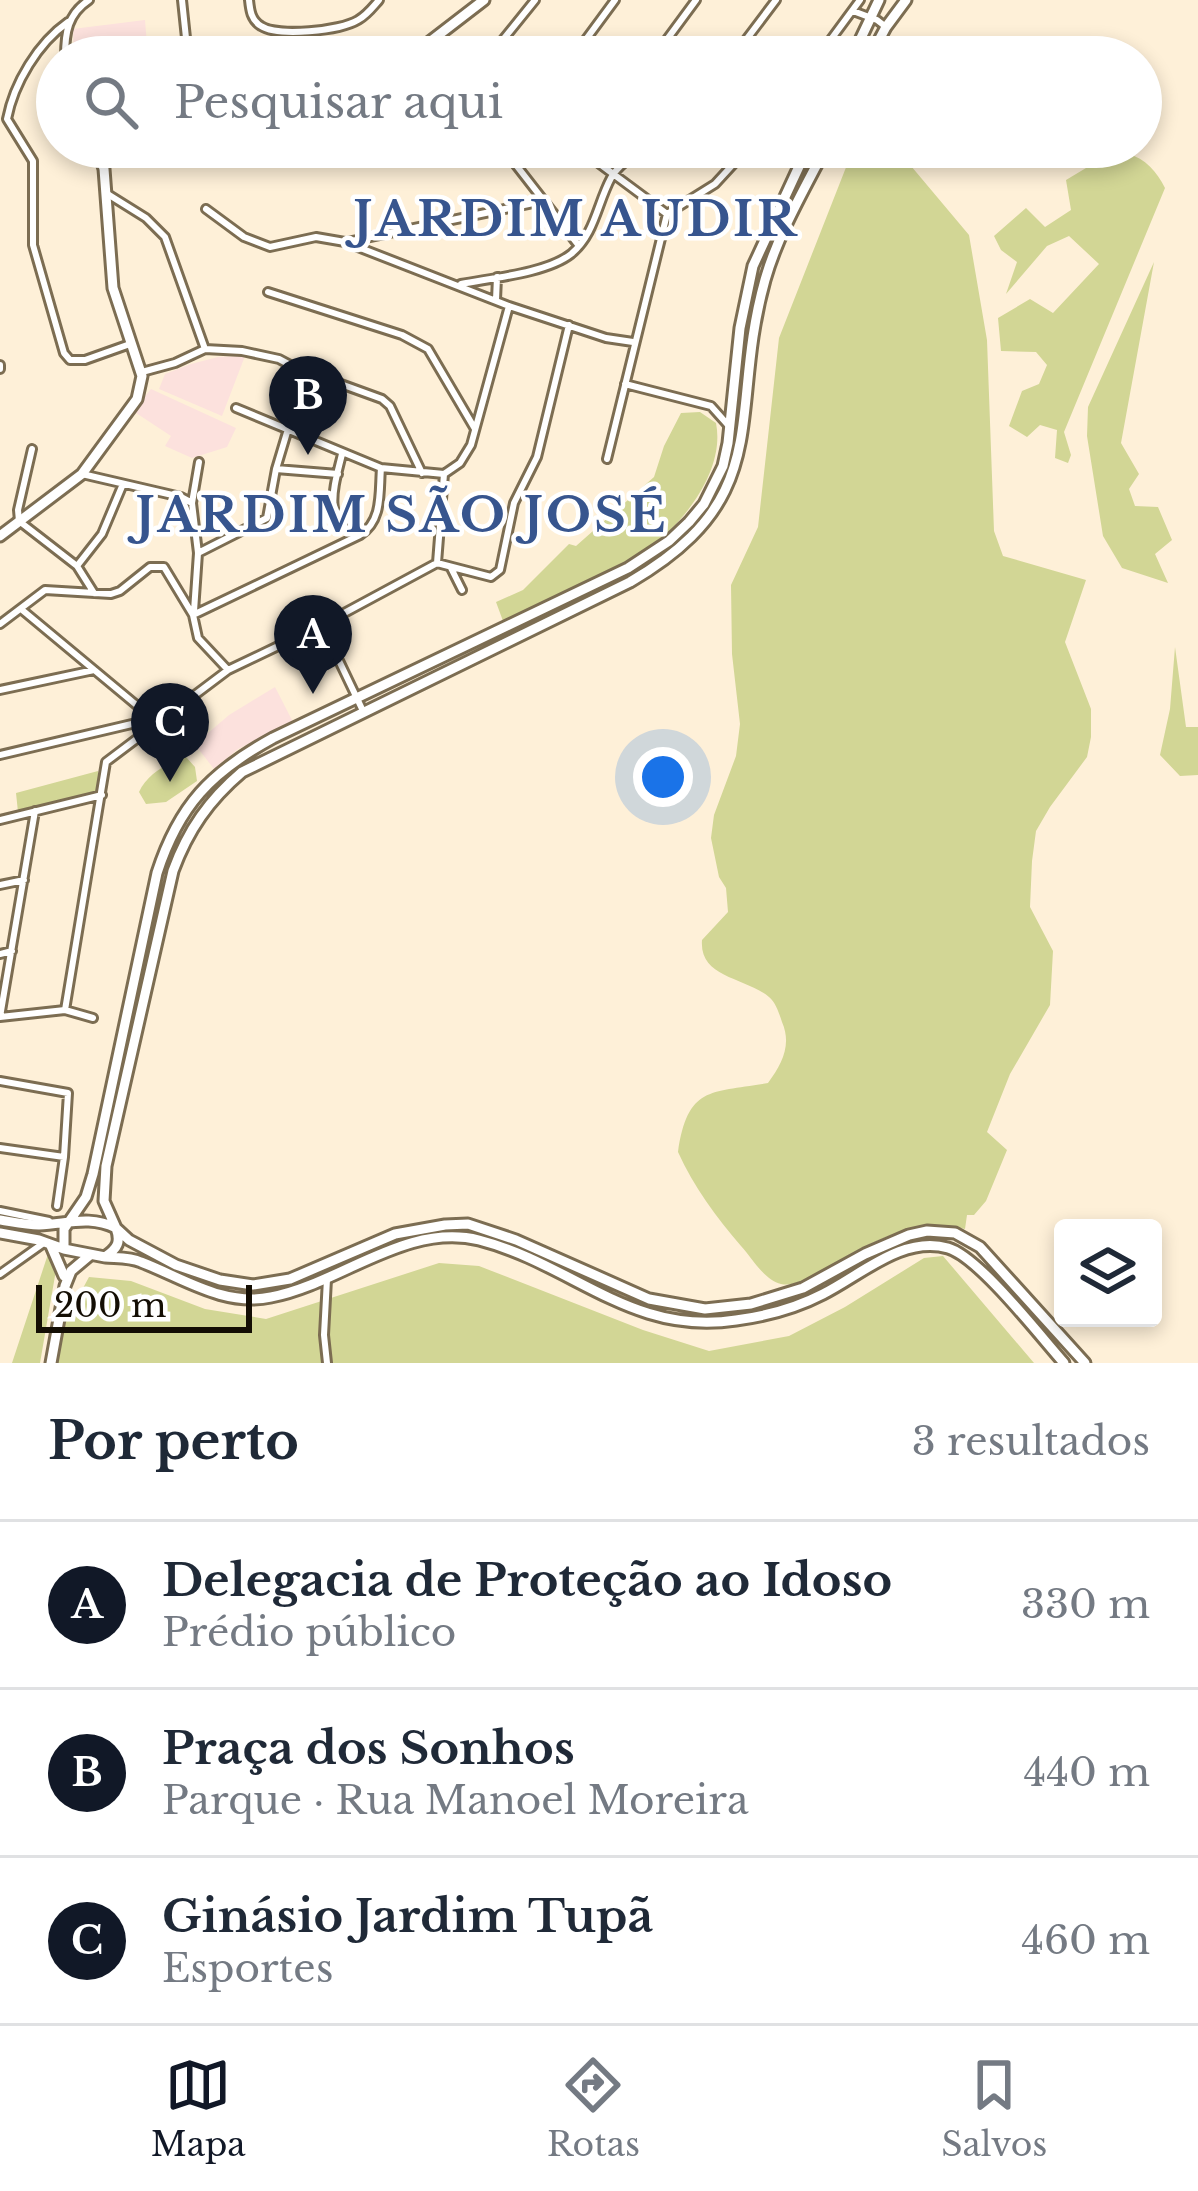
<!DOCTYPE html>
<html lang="pt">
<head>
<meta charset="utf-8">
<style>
  :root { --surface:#fff; --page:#f2f2f3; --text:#1f2937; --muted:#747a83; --line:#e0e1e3; --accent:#111827 }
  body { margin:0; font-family:"Libre Baskerville",serif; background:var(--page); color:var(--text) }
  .controls { position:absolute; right:36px; bottom:36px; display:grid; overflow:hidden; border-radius:12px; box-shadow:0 6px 18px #0003 }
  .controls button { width:108px; height:108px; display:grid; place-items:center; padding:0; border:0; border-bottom:3px solid var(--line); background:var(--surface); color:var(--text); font:60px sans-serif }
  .scale { position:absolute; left:36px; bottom:30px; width:216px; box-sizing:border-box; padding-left:12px; border:6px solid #140e04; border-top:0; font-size:33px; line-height:42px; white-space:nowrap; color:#140e04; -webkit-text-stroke:9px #fff; paint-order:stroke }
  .you { position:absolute; left:663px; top:777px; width:42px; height:42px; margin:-30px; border:9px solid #fff; border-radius:50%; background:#1a73e8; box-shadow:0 0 0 18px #1a73e833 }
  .badge { display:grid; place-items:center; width:78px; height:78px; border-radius:50%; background:var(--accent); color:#fff; font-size:39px; font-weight:700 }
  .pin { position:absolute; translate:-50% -99px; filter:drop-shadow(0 3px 6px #0008) }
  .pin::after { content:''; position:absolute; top:63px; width:42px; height:36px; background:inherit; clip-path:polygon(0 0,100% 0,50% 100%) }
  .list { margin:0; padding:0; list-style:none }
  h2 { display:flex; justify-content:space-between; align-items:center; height:156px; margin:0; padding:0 48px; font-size:51px }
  h2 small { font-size:39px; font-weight:400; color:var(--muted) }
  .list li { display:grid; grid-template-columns:78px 1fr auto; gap:36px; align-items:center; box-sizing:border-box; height:168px; padding:0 48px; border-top:3px solid var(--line) }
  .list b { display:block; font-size:45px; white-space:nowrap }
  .list p { margin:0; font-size:39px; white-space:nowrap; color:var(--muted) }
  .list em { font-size:39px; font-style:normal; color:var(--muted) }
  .icon { flex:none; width:66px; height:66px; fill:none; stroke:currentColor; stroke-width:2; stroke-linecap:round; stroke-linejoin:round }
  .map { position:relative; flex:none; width:1198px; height:1363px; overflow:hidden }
  .search { position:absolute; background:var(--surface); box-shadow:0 6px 18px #0003; left:36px; right:36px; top:36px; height:132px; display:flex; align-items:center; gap:30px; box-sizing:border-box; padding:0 42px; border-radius:66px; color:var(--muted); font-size:45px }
  .sheet { height:660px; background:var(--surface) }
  nav { display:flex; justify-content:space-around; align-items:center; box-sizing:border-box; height:168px; border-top:3px solid var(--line); background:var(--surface); font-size:33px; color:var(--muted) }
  nav a { display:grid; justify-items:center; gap:6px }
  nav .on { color:var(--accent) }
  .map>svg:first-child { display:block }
  .education { fill:#fce1dd }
  .green { fill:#d2d695 }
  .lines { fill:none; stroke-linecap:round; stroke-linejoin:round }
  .street-casing { stroke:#7c6d52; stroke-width:12 }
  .secondary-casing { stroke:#7c6d52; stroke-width:15 }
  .primary-casing { stroke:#7c6d52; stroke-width:15 }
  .street { stroke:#fff; stroke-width:6 }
  .secondary { stroke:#fff; stroke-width:9 }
  .primary { stroke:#fff; stroke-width:9 }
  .labels { text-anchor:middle; stroke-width:9; stroke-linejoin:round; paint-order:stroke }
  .district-label { font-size:48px; font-weight:bold; letter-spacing:3px; fill:#37558e; stroke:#fff }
</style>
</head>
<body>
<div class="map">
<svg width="1198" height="1363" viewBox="0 0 1198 1363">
  <rect width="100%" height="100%" fill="#fef0d8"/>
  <path class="education" d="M 145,20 L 148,57 L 74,57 L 73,29 Z
    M 245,356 L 222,416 L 159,389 L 165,374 L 191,364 L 218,357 Z
    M 151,389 L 236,428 L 227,447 L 192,458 L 165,446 L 171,436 L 133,411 Z
    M 275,687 L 293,722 L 238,749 L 214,769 L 193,742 L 201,739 L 229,715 Z"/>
  <path class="green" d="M 854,147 L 917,147 L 906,160 L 969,235 L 987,340 L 994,531 L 1003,556 L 1086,580 L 1065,642 L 1091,709 L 1091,737 L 1087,757 L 1050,807 L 1036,831 L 1032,861 L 1030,907 L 1053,951 L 1050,1005 L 1010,1074 L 987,1132 L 1007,1150 L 986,1201 L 974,1215 L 967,1215 L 965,1229 C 910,1216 871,1244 824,1269 C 812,1276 796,1287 781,1284 C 765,1281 752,1258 741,1246 C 716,1217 694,1187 678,1152 C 688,1085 711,1093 768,1083 C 782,1064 792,1045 782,1022 C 779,1013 776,1003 769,997 C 745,977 699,978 702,940 L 728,912 L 726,888 L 719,877 L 711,838 L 714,815 L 736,756 L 740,724 L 732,654 L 731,585 L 758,527 L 779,338 Z
    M 1128,154 C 1145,158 1157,172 1165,188 L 1064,432 L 1071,455 L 1068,463 L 1055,458 L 1057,430 L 1040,425 L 1027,437 L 1009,426 L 1022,391 L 1039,384 L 1047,365 L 1036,352 L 1001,351 L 998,318 L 1030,299 L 1053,313 L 1099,264 L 1069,236 L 1047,246 L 1006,294 L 1017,262 L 1001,250 L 994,236 L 1026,208 L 1045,227 L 1071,210 L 1066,180 L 1106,156 Z
    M 1154,262 L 1121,443 L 1139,474 L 1129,489 L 1135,506 L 1158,507 L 1172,540 L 1155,554 L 1168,583 L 1122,568 L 1103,536 L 1087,436 L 1088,407 Z
    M 700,412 L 716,423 C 726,473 679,530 639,555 C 601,580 546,599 503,621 L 496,602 L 523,590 L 569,544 L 576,546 L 654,477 L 664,446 L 681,413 Z
    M 1175,647 L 1186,727 L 1198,727 L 1198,775 L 1180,776 L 1160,755 L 1170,709 Z
    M 186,757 L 195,767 L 197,781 L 166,802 L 146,804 L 139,792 C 147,774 167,763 186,757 Z
    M 98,771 L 99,790 L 95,794 L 18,812 L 16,793 Z
    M 48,1254 L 56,1270 L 40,1363 L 12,1363 Z
    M 943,1256 L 1034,1363 L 55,1363 L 61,1329 L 89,1277 L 131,1281 L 205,1309 L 266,1319 L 439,1263 L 479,1266 L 643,1330 L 709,1351 L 789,1336 L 845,1307 L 924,1258 Z"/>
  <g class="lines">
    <g class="street-casing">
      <path id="street" d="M 182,0 L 188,57
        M 249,0 C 250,10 251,20 261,26 C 278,37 340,31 358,20 C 367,15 372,8 379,0
        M 853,11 L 877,20 L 886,27
        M 68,22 C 38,43 14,83 7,119 L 33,161 L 33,245 L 64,353 L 70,360 L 85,360 L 130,344
        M 65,57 C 65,32 68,14 89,0
        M 489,57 L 535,0
        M 573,57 L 615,0
        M 654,57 L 696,0
        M 733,57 L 776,0
        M 818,57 L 860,0
        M 196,147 L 206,153 L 246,162
        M 502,147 L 579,246
        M 577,147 L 667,214
        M 106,193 L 146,218 L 165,237 L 205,349 L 175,363 L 142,372
        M 206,209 L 244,237 L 270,247 L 316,237 L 345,242 L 509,306 L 606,338 L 633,342
        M 347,242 L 543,201
        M 461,284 C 492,278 547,273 571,254 C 595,234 597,204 611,178 C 618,165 634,155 646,147
        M 268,292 L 402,335 L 428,349 L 475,429
        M 496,300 L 497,277
        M 205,349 L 242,351 L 279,359 L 294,367 L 382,399 L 390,406 L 422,473
        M 0,365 L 0,369
        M 625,384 L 711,406 L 728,425
        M 236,408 L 381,468 L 444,474
        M 32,449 L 18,510 L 19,521 L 77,566 L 94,593
        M 342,454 C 335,484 320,524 360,535 C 383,521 379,492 381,468
        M 607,459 L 667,214 L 715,184 L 749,147
        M 276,469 L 338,474
        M 82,474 L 181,497 L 192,503 L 198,553 L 194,611
        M 444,474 L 460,463 L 471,445 L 509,306
        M 192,503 L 199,462
        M 198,553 L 267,518 L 276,469 L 288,429
        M 437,563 L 491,577 L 500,570 L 514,503 L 537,457 L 569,325
        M 437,563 L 444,474
        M 77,566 L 102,534 L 123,484
        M 451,568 L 462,590
        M 21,609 L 158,723
        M 193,615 L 360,535
        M 0,624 L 45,590 L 111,594 L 120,591 L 150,567 L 164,567 L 193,615 L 198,638 L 228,670
        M 322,625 L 363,711
        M 0,690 L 94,670
        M 0,755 L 153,719
        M 35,811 L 0,1017 L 65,1010 L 93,1018
        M 0,820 L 102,795
        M 0,885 L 24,880
        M 0,954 L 12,951
        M 65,1010 L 106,762 L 228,670 L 322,625 L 437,563
        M 0,1081 L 68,1093 L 64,1157 L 57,1206
        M 0,1148 L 64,1157
        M 0,1211 L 49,1221
        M 0,1274 L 45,1242
        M 327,1279 L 324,1335 L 327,1363"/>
    </g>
    <g class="secondary-casing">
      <path id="secondary" d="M 410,57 L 484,0
        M 0,536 L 82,474 L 137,399 L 142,376 L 113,288 L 104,169 L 97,147
        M 51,1363 L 65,1286 L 71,1271 L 90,1255"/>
    </g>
    <g class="primary-casing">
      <path id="primary" d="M 852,57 L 879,0
        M 870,57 L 886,27 L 906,0
        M 826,147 C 804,190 778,234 765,280 C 727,415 778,496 630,582 L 242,772 C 209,800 188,830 173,871 L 106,1166 L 104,1201 L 116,1228 L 129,1240 L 176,1265 L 220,1280 L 253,1285 L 290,1279 L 395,1234 L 445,1225 L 468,1224 L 516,1240 L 649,1299 L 705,1309 L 751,1304 L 803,1288 L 865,1254 L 909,1235 L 927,1231 L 955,1233 L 980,1247 L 1085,1363
        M 0,1220 C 13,1222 26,1225 39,1225 C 68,1224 89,1215 116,1228 C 121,1242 118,1248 105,1257 L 64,1249 L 64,1229 L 86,1197 L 93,1174 L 157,873 C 179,805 211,772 273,738 L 628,568 L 669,541 L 689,522 L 704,504 L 723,466 L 728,443 L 740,328 L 753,266 L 808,147
        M 0,1233 L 39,1240 L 64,1249
        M 51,1246 L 64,1276
        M 105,1257 C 117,1258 130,1257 141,1262 C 183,1278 224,1307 271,1297 C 340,1284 406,1222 479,1240 C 573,1264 631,1336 736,1320 C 766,1316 796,1308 823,1294 C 861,1275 903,1235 948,1248 C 979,1257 1040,1336 1064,1363"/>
    </g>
    <use href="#street" class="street"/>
    <use href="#secondary" class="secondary"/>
    <use href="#primary" class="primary"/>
  </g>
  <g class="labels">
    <g class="district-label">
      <text x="576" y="236">JARDIM AUDIR</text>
      <text x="402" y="532">JARDIM SÃO JOSÉ</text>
    </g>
  </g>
</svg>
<div class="controls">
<button><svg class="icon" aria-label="layers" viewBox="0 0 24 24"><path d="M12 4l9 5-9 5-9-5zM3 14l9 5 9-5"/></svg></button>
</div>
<div class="scale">200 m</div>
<div class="you"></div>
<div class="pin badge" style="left:313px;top:694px">A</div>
<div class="pin badge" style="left:308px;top:455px">B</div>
<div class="pin badge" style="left:170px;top:782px">C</div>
<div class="search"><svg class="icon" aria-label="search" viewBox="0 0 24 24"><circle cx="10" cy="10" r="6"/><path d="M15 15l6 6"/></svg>Pesquisar aqui</div>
</div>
<section class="sheet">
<h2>Por perto<small>3 resultados</small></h2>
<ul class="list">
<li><span class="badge">A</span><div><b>Delegacia de Proteção ao Idoso</b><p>Prédio público</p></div><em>330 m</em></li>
<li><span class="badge">B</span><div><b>Praça dos Sonhos</b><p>Parque · Rua Manoel Moreira</p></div><em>440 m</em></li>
<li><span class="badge">C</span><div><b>Ginásio Jardim Tupã</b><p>Esportes</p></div><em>460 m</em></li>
</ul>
</section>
<nav>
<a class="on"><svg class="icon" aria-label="map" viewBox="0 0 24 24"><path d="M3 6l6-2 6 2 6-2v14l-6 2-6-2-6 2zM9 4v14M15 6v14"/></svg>Mapa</a>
<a><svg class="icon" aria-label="directions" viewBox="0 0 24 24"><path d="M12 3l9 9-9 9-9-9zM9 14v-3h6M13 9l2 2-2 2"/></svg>Rotas</a>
<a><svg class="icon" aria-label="saved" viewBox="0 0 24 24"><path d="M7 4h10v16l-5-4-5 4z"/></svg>Salvos</a>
</nav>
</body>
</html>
